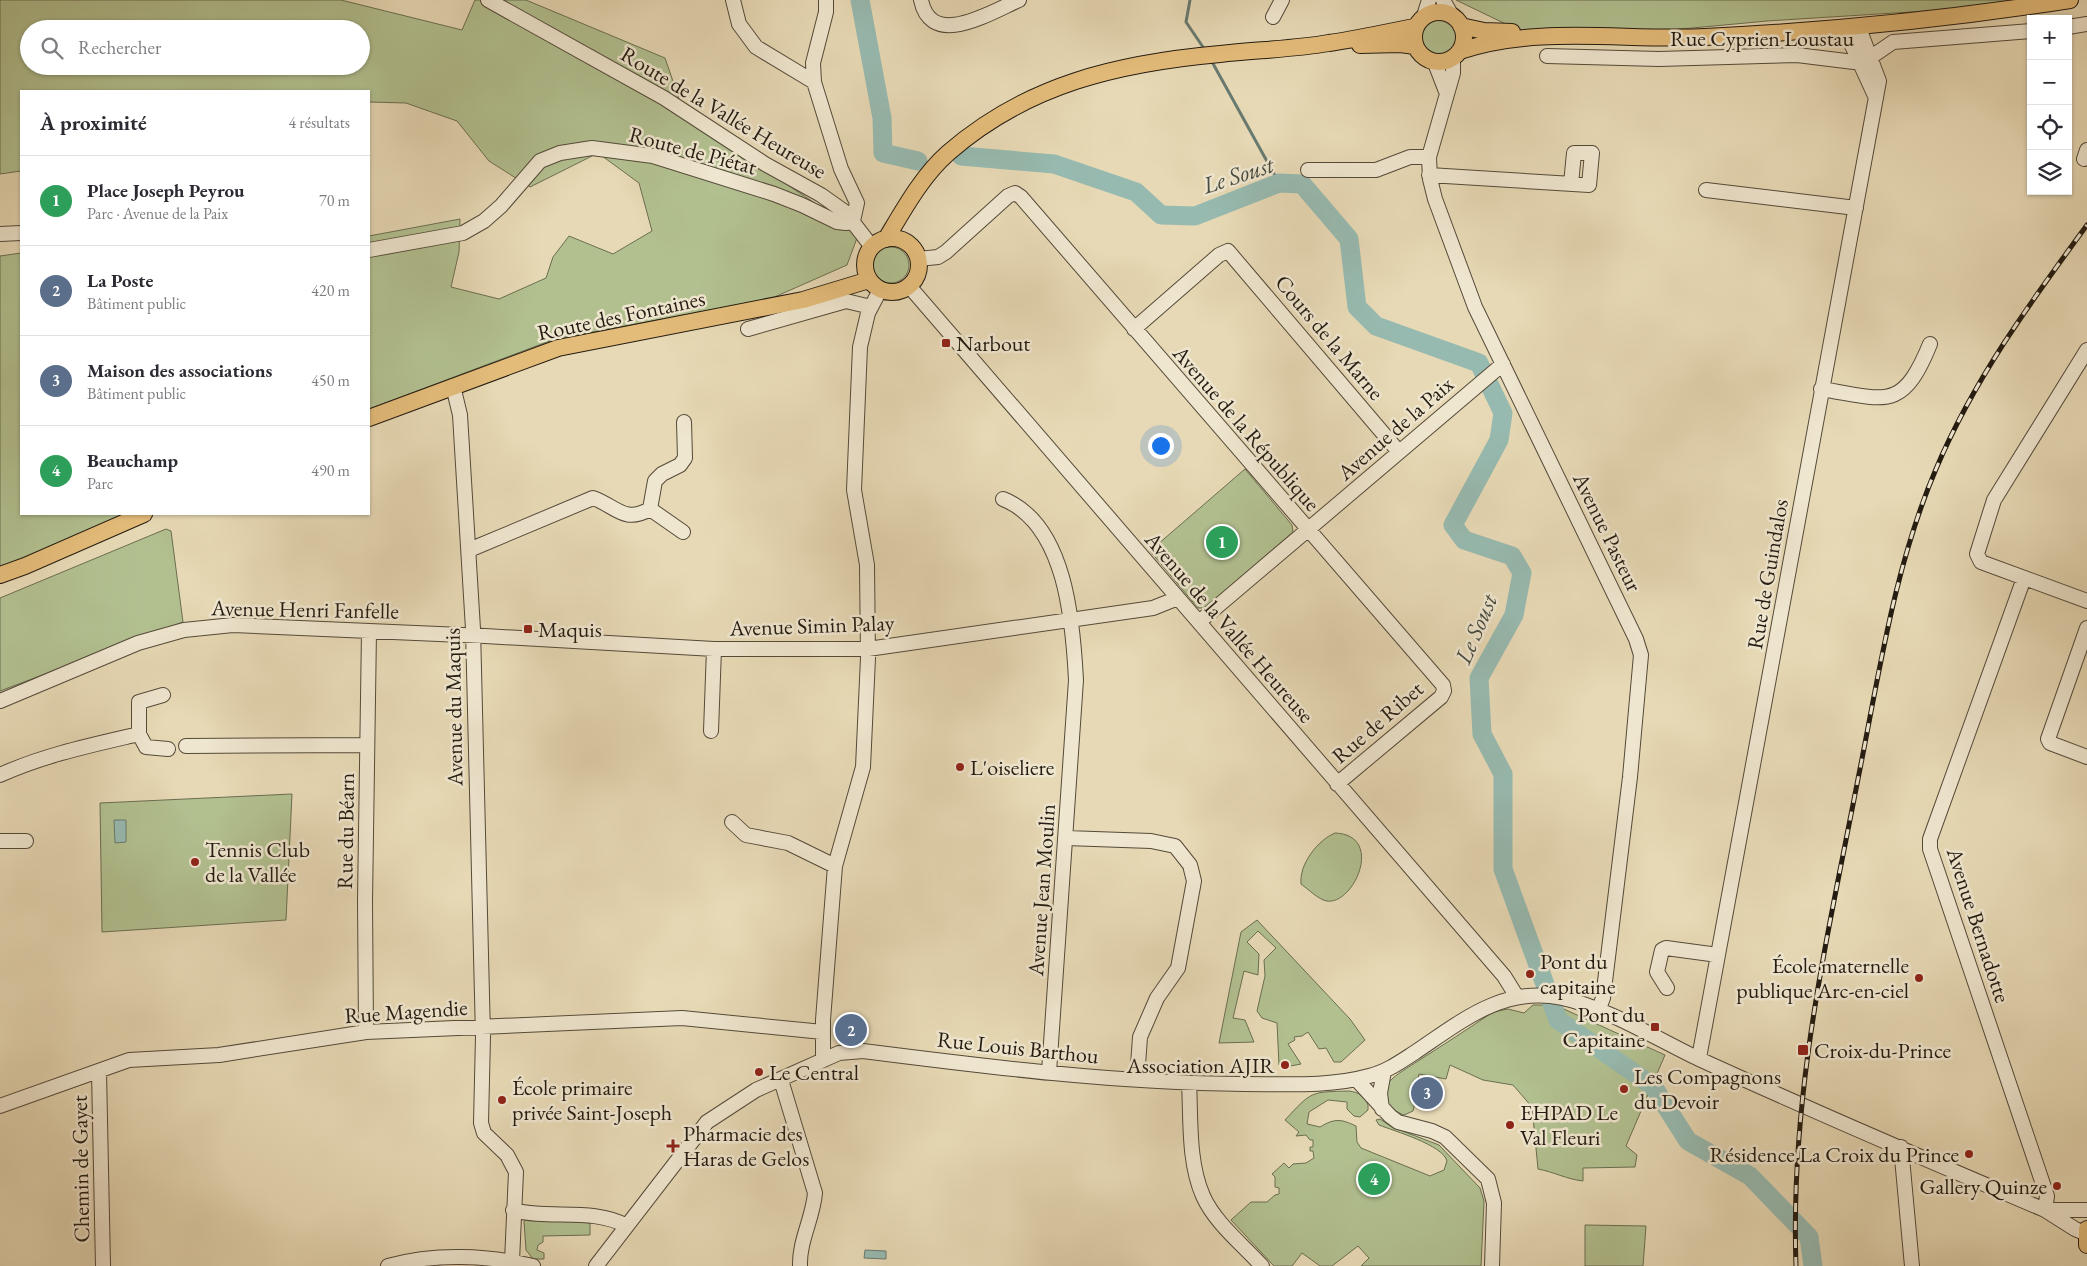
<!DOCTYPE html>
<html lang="fr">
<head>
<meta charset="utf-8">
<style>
  :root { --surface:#fff; --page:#f2f2f3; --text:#2b2b33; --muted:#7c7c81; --line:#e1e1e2; --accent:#111827 }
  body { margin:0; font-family:"EB Garamond",serif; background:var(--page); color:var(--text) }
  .controls { position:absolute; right:15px; top:15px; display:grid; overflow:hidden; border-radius:0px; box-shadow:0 1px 4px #0004 }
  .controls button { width:45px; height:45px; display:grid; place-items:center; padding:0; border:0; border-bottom:1px solid var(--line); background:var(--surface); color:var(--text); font:25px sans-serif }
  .you { position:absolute; left:1160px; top:445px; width:18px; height:18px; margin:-12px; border:4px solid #fff; border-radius:50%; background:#1a73e8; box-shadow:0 0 0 8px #1a73e833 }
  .badge { display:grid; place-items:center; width:32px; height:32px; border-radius:50%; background:var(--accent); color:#fff; font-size:16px; font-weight:700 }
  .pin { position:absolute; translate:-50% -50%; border:2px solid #fff; box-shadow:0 1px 5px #0006 }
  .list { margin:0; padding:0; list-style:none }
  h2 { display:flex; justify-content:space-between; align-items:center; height:65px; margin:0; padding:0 20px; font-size:21px }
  h2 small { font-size:16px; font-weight:400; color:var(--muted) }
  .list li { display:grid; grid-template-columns:32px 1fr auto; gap:15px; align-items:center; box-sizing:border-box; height:90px; padding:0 20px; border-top:1px solid var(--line) }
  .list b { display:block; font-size:19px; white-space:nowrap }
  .list p { margin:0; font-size:16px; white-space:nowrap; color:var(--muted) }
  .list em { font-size:16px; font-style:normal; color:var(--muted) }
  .icon { flex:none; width:28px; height:28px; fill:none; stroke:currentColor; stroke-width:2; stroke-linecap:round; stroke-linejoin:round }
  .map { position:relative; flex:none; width:2087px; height:1266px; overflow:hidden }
  .search { position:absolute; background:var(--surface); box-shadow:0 1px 4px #0004; left:20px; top:20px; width:350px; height:55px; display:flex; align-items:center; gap:12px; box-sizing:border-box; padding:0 18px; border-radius:28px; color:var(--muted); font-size:19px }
  .panel { position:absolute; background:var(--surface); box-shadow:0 1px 4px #0004; left:20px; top:90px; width:350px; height:425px; border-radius:0px }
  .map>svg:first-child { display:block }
  .green { fill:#b2c090; stroke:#6a6e50; fill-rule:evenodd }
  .water { fill:#97bab0; stroke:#697a70 }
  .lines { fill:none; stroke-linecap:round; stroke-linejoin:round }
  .stream { stroke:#697a70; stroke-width:3 }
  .river { stroke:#97bab0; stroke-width:19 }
  .minor-casing { stroke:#544a3a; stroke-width:16 }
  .major-casing { stroke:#231b11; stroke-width:18 }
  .minor { stroke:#efe6cf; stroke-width:14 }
  .major { stroke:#e4bc7a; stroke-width:16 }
  .rail-casing { stroke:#231b11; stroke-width:5 }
  .rail { stroke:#efe6cf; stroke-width:3; stroke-dasharray:9; stroke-linecap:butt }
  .poi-dot { fill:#8f2418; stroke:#efe6cf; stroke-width:2 }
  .labels { text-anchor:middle; stroke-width:5; stroke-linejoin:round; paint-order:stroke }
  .street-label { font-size:22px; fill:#231b11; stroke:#efe6cf }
  .poi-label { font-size:22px; fill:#231b11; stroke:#efe6cf; text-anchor:start }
  .water-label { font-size:24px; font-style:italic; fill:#464b41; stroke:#efe6cf }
</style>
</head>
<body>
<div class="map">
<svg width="2087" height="1266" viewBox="0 0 2087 1266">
  <rect width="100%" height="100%" fill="#e7d9b5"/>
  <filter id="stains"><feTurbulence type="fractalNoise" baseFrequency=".004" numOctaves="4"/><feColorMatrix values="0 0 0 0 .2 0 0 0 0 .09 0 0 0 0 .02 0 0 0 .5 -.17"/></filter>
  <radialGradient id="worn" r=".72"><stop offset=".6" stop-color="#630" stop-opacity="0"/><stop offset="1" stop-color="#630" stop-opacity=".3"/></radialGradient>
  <path class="green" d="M 0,0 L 341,0 L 462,30 L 475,0 L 526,0 L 665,58 L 685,116 L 840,220 L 857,238 L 847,265 L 770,299 L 555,339 L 369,409 L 369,236 L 460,219 L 459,252 L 451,287 L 499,299 L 546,278 L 553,257 L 569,236 L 613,254 L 652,231 L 639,183 L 598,153 L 530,187 L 489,161 L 457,121 L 406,103 L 369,102 L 369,91 L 21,91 L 21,171 L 0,174 ZM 29,29 L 361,29 L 361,66 L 29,66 Z
    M 1456,0 L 2052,0 L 2038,4 L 1767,21 L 1543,42 Z
    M1421 37a18 18 0 1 1 36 0a18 18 0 1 1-36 0Z
    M873 265a18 18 0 1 1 36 0a18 18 0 1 1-36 0Z
    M 21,253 L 21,514 L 125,514 L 20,561 L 0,566 L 0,256 Z
    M 1245,469 L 1292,525 L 1293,532 L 1205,608 L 1198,608 L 1150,551 Z
    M 166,529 L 171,531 L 183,622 L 0,691 L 0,598 Z
    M 292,794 L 286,920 L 102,932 L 100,803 Z
    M 1335,833 C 1385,835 1354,905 1327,901 C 1319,900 1308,889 1301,884 C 1299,864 1318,840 1335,833 Z
    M 1257,920 L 1350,1019 L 1365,1040 L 1341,1062 L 1334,1062 L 1326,1048 L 1319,1049 L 1308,1032 L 1302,1036 L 1294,1037 L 1295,1040 L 1288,1044 L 1301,1064 L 1285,1067 L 1279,1065 L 1277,1023 L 1262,1018 L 1257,1011 L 1265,976 L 1264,960 L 1276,948 L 1258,931 L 1247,942 L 1259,954 L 1258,975 L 1244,971 L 1233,1018 L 1245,1020 L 1254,1042 L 1219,1043 L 1241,932 Z
    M 1533,1005 L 1555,1005 L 1665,1055 L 1626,1146 L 1637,1155 L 1635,1167 L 1583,1168 L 1583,1181 C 1566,1179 1554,1172 1538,1169 L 1532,1107 L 1513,1085 L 1483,1080 L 1450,1065 L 1446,1079 L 1419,1074 L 1417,1085 L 1419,1086 L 1413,1111 L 1404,1115 C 1389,1110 1379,1096 1389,1082 C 1396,1074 1409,1067 1418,1061 C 1443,1045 1468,1029 1493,1012 L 1508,1009 L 1524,1013 Z
    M 1349,1091 C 1358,1092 1365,1096 1368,1105 L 1368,1110 L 1360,1117 L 1354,1116 L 1347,1109 L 1347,1102 L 1328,1100 L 1309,1112 L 1307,1124 L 1320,1127 C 1335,1118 1341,1119 1356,1126 L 1357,1142 L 1361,1148 L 1430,1176 L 1444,1170 L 1447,1161 C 1443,1145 1394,1131 1379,1125 L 1376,1120 L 1380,1119 L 1392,1127 L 1439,1145 L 1480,1188 L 1484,1201 L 1481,1266 L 1361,1266 L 1369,1258 L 1358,1246 L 1332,1266 L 1320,1266 L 1302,1253 L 1292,1266 L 1274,1266 L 1231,1220 L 1251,1202 L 1267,1202 L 1275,1195 L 1279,1194 L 1279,1188 L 1275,1187 L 1275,1177 L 1272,1174 L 1284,1163 L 1289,1168 L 1293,1164 L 1306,1163 L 1314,1158 L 1313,1151 L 1310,1151 L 1310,1147 L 1313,1147 L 1313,1140 L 1310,1140 L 1306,1135 L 1296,1136 L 1299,1132 L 1285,1120 C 1312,1091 1310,1092 1349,1091 Z
    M 530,1215 L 590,1223 L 590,1235 L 543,1236 L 543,1242 L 538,1245 L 537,1250 L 544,1253 L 544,1259 L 533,1259 L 526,1250 L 524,1221 Z
    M 1585,1225 L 1646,1226 L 1643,1266 L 1585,1266 Z"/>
  <path class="water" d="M 114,820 L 126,820 L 126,842 L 115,843 Z
    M 865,1250 L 886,1251 L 886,1259 L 864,1258 Z"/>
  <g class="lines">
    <path class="stream" d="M 1190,0 L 1186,22 L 1205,50
      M 1211,60 L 1279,183"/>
    <path class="river" d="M 860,0 L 882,118 L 883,153 L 918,161
      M 961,156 L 1054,164 L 1136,192 L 1161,215 L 1195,216 L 1279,183 L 1302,184 L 1349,239 L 1357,307 L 1376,326 L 1479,363 L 1503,413 L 1499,440 L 1453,525 L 1464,540 L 1512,556 L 1522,573 L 1514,615 L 1479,678 L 1482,734 L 1503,774 L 1503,869 L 1558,1020 L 1653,1086 L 1688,1141 L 1750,1176 L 1809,1237 L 1813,1266"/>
    <g class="minor-casing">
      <path id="minor" d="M 488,0 L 664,98 L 765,164 L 821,195 L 845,212 L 872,247
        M 733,0 L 739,24 L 756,47 L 814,82
        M 826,0 L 826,12 L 813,63 L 814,82 L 841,169 L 857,203 L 853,221
        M 921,0 C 931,50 991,12 1019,0
        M 1443,0 L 1452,16
        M 1424,16 L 1429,0
        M 1273,17 L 1282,0
        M 1847,27 L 1849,39 L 1876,98
        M 2068,27 L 2087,24
        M 1547,56 L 1659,59 L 1797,55 L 1854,62 L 1871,57 L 1893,42 L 2031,31
        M 1453,58 L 1453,73 L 1429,157 L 1430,179 L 1435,199 L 1475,307 L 1636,639 L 1641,655 L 1630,777 L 1603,998 L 1598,1011
        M 1435,63 L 1447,94
        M 2084,159 L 2087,150
        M 1308,170 L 1376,170 L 1410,157 L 1429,157
        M 1429,175 L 1589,185 L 1592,153 L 1574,153 L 1571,184
        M 1706,190 L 1856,208
        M 0,234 L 21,233
        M 369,250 L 463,233 L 484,221 L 501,206 L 540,161 L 560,153 L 592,148 L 653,156 L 774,194 L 802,205 L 837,222 L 846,223 L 853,221
        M 918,259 L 938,257 L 946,252 L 1008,196 L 1015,193 L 1021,197 L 1443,685 L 1444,691 L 1441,697 L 1337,784
        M 909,286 L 1504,976 L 1517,997
        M 748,329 L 846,301 L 871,307
        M 1134,329 L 1219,255 L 1228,251 L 1399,452
        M 2087,350 L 1994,500 L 1977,554 L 1981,562 L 2087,601
        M 453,386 L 460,415 L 473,629 L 483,1036 L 481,1123 L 484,1133 L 507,1155 L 516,1172 L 512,1261
        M 1821,389 C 1885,399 1902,413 1930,344
        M 1003,499 C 1066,524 1073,622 1076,680 L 1049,1072
        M 650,509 L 683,532
        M 469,550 L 593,498 C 616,506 624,524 650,509 L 655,481 L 662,474 L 680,465 L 685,458 L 684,422
        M 2024,578 L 1930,839 L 1930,849 L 2047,1196 L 2045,1210
        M 1199,622 L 1503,364
        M 2087,628 L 2048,739 L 2050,743 L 2087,757
        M 0,701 L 138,643 L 184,630 L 233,625 L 485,636 L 714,649 L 868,649 L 1153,608 L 1178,598
        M 711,731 L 714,649
        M 139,734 L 139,702 L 163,695
        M 186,746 L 367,745
        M 0,775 C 44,755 92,745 139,734 L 146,747 L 168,749
        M 732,822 L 746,835 L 788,843 L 835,866
        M 1066,838 L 1151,841 L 1175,846 L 1190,865 L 1194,881 L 1178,968 L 1157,998 L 1140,1037 L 1137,1079
        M 0,841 L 26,841
        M 1667,988 L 1657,972 L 1662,950 L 1666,948 L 1718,955
        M 366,1032 L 365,901 L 369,631
        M 1699,1058 L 1879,81 L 1862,36 L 1861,26
        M 823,1060 L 823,1020 L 835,866 L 863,767 L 868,658 L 867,565 L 854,490 L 860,347 L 868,313 L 880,290
        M 99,1072 L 103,1266
        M 1356,1079 L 1390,1116 L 1398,1122 L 1432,1131 L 1445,1137 L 1488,1179 L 1494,1203 L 1492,1266
        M 781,1080 L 815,1193 C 813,1218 799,1241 800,1266
        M 1189,1083 C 1191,1119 1188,1162 1203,1196 C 1215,1223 1243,1245 1262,1266
        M 0,1106 L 129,1060 L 219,1055 L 366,1032 L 682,1018 L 823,1032
        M 1382,1109 L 1380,1093 L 1384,1071
        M 1901,1147 L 1912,1266
        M 513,1210 C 550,1220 592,1207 627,1226
        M 2045,1210 L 2087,1210
        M 388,1266 C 434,1253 487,1255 533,1266
        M 596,1266 L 707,1122 L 756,1090 L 839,1053 L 863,1051 C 989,1067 1116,1083 1244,1084 C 1285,1084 1330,1087 1369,1076 C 1386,1072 1400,1062 1414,1053 C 1459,1023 1503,985 1562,998 C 1605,1007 1659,1040 1699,1059 C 1813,1111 1929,1161 2045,1210 L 2075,1229 L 2087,1234"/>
    </g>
    <g class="major-casing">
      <path id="major" d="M1414 37a25 25 0 1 1 50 0a25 25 0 1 1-50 0Z
        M 1461,26 L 1484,31 L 1512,32
        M 1360,45 L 1400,44 L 1415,46
        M 1460,51 C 1538,25 1624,41 1705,37 C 1827,31 1949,19 2070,0
        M865 265a27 27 0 1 1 54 0a27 27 0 1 1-54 0Z
        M 886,239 C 904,209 922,176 948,153 C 1027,84 1119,63 1220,54 C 1256,50 1294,49 1329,43 C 1358,39 1387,32 1415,27
        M 369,418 L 558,348 L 803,300 L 869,280
        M 0,575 L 25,566 L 144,514
        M 2087,1229 L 2087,1245"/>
    </g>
    <use href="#minor" class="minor"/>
    <use href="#major" class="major"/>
    <g class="rail-casing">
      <path id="rail" d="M 1796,1266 C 1790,1096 1826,944 1858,779 C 1879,675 1894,567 1936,469 C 1974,379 2030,303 2087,225"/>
    </g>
    <use href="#rail" class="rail"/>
  </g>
  <g class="poi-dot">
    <rect x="941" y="338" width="10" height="10" rx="2.5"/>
    <rect x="523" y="624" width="10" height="10" rx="2.5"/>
    <circle cx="960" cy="767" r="5"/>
    <circle cx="195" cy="862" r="5"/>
    <circle cx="1530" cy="974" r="5"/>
    <circle cx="1919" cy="978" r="5"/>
    <rect x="1650" y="1022" width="10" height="10" rx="2.5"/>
    <rect x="1797" y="1044" width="12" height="12" rx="2.5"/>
    <circle cx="1285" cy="1065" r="5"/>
    <circle cx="759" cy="1072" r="5"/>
    <circle cx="1624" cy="1089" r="5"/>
    <circle cx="502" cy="1100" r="5"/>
    <circle cx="1510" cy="1125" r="5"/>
    <path d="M670.5 1138.5h5v5h5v5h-5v5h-5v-5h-5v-5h5z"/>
    <circle cx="1969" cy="1154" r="5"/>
    <circle cx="2057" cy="1186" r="5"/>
  </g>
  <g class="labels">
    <g class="street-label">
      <text x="1762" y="46">Rue Cyprien Loustau</text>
      <text transform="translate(724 112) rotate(31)" y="8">Route de la Vallée Heureuse</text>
      <text transform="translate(693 150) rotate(15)" y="8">Route de Piétat</text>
      <text transform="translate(621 315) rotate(-12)" y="8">Route des Fontaines</text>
      <text transform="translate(1330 337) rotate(50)" y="8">Cours de la Marne</text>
      <text transform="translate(1247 428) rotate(49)" y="8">Avenue de la République</text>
      <text transform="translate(1395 428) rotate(-41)" y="8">Avenue de la Paix</text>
      <text transform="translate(1608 532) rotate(64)" y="8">Avenue Pasteur</text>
      <text transform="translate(1767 574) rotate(-80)" y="8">Rue de Guindalos</text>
      <text transform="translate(305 609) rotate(1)" y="8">Avenue Henri Fanfelle</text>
      <text transform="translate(812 625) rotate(-2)" y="8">Avenue Simin Palay</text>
      <text transform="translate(1230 627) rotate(49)" y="8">Avenue de la Vallée Heureuse</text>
      <text transform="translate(453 707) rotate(-91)" y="8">Avenue du Maquis</text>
      <text transform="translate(1377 722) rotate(-41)" y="8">Rue de Ribet</text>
      <text transform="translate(345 831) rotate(-89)" y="8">Rue du Béarn</text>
      <text transform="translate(1041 890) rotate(-86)" y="8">Avenue Jean Moulin</text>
      <text transform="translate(1979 925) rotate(72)" y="8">Avenue Bernadotte</text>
      <text transform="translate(406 1011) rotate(-4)" y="8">Rue Magendie</text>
      <text transform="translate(1018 1047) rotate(6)" y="8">Rue Louis Barthou</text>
      <text transform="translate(80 1169) rotate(-91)" y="8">Chemin de Gayet</text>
    </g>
    <g class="poi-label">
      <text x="956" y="351">Narbout</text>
      <text x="538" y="637">Maquis</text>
      <text x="970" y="775">L'oiseliere</text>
      <text x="205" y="857">Tennis Club<tspan x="205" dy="25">de la Vallée</tspan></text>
      <text x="1540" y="969">Pont du<tspan x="1540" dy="25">capitaine</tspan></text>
      <text x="1909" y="973" text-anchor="end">École maternelle<tspan x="1909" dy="25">publique Arc-en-ciel</tspan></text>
      <text x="1645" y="1022" text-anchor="end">Pont du<tspan x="1645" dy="25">Capitaine</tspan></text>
      <text x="1814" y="1058">Croix-du-Prince</text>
      <text x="1275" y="1073" text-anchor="end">Association AJIR</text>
      <text x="769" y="1080">Le Central</text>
      <text x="1634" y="1084">Les Compagnons<tspan x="1634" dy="25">du Devoir</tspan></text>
      <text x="512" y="1095">École primaire<tspan x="512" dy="25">privée Saint-Joseph</tspan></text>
      <text x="1520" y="1120">EHPAD Le<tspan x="1520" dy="25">Val Fleuri</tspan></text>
      <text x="683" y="1141">Pharmacie des<tspan x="683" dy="25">Haras de Gelos</tspan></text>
      <text x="1959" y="1162" text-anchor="end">Résidence La Croix du Prince</text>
      <text x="2047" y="1194" text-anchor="end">Gallery Quinze</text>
    </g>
    <g class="water-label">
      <text transform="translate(1238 175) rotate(-18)" y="8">Le Soust</text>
      <text transform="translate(1476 629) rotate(-67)" y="8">Le Soust</text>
    </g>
  </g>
  <rect width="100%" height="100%" filter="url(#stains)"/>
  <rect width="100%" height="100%" fill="url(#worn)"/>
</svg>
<div class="controls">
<button>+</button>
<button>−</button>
<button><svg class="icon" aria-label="locate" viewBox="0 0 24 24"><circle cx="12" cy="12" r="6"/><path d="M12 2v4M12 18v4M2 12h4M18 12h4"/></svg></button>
<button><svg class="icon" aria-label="layers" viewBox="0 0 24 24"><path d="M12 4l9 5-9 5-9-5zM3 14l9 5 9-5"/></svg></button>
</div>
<div class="you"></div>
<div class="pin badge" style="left:1222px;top:542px;background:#2e9e5b">1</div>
<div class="pin badge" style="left:851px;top:1030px;background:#5c6f8a">2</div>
<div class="pin badge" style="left:1427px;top:1093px;background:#5c6f8a">3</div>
<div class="pin badge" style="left:1374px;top:1179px;background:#2e9e5b">4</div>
<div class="search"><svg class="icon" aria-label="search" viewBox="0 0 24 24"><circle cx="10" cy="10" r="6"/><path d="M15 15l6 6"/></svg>Rechercher</div>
<section class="panel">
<h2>À proximité<small>4 résultats</small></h2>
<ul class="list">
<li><span class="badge" style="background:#2e9e5b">1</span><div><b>Place Joseph Peyrou</b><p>Parc · Avenue de la Paix</p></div><em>70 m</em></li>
<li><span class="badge" style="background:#5c6f8a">2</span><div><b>La Poste</b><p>Bâtiment public</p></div><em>420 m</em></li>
<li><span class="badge" style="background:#5c6f8a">3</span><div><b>Maison des associations</b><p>Bâtiment public</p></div><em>450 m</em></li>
<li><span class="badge" style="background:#2e9e5b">4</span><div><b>Beauchamp</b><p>Parc</p></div><em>490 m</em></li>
</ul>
</section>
</div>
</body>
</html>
